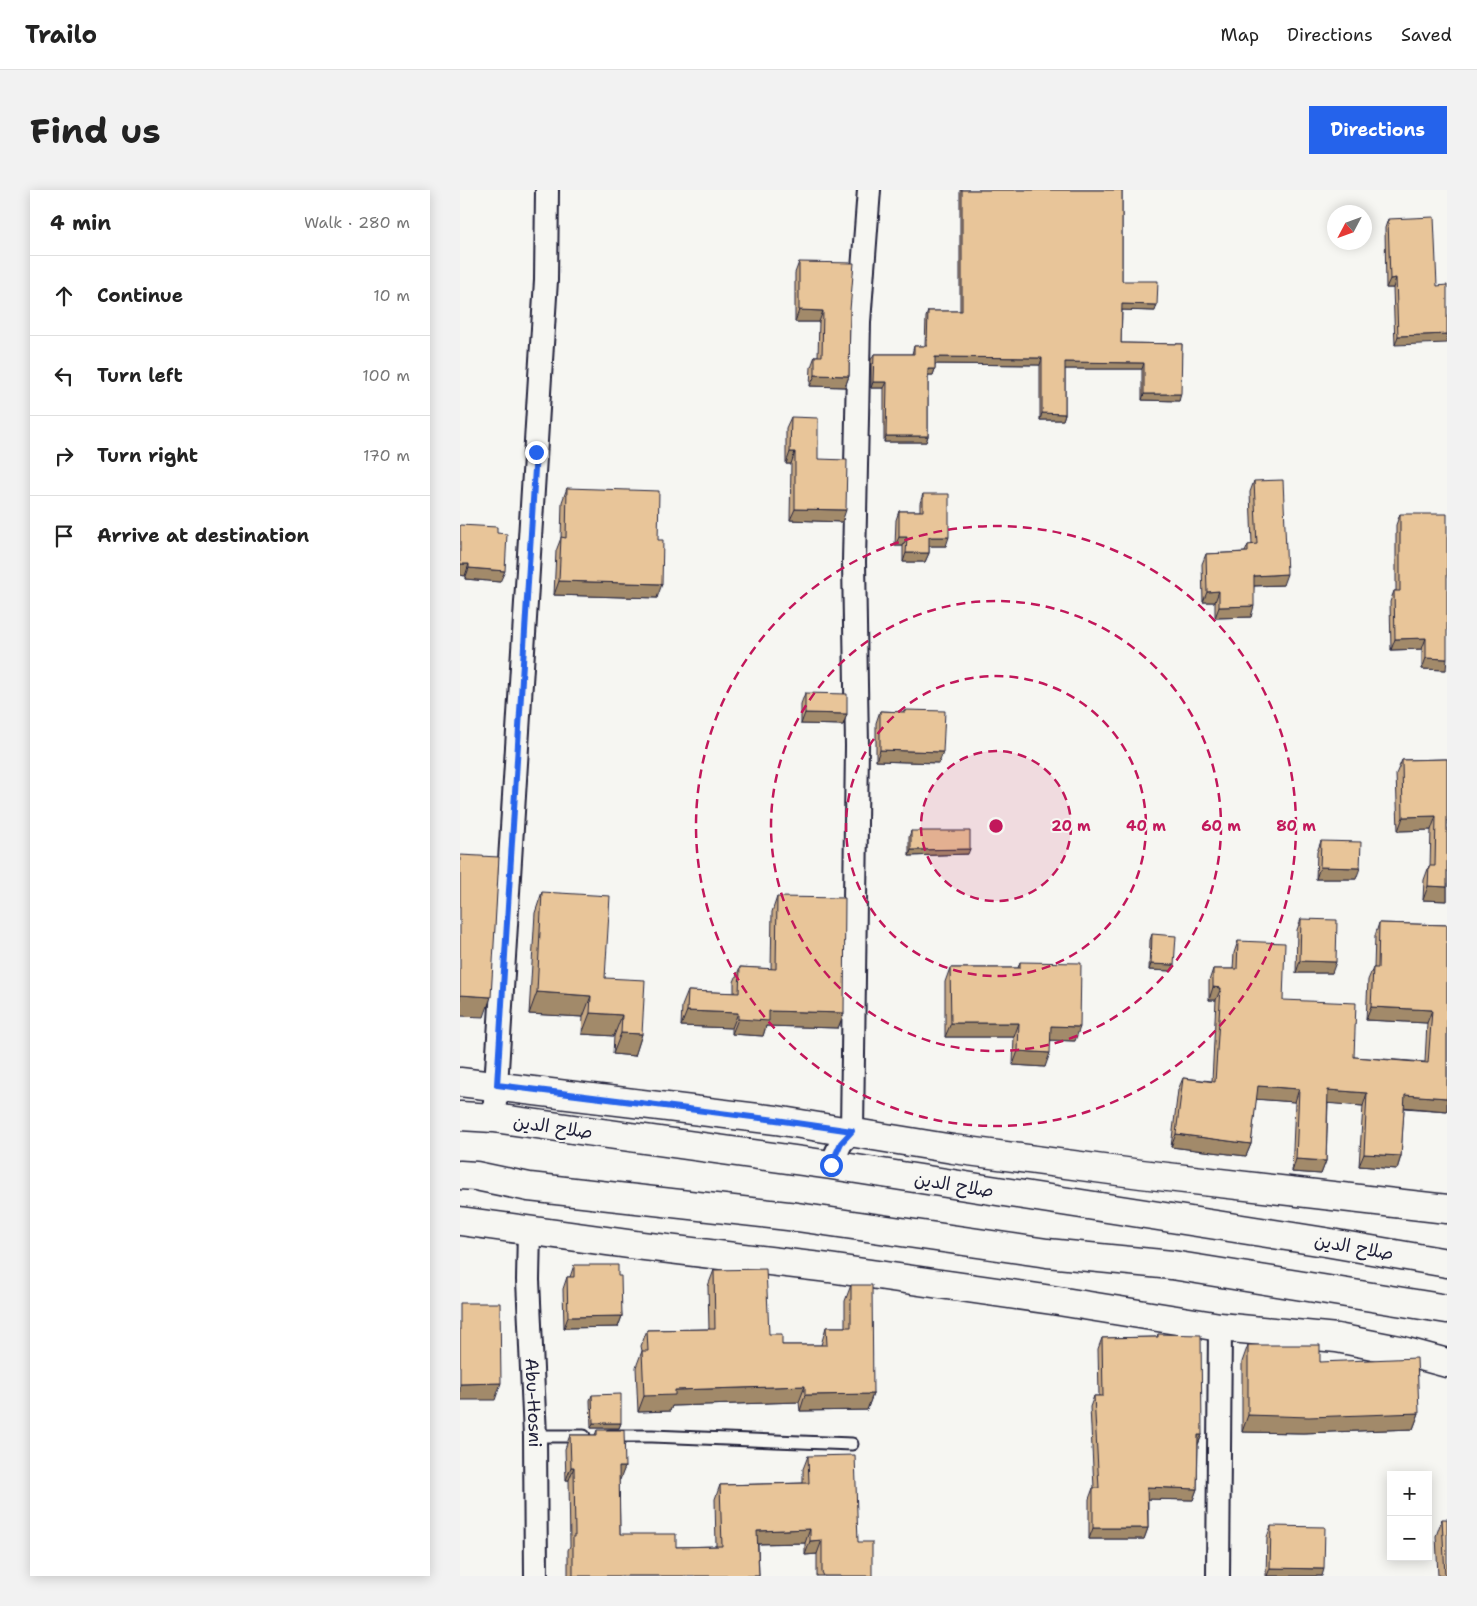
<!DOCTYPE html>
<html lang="en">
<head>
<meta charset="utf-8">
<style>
  :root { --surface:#fff; --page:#f2f2f2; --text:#222; --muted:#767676; --line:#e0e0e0; --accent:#2563eb }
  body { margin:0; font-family:"Shantell Sans","Playpen Sans Arabic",sans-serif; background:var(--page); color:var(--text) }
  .controls { position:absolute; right:15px; bottom:15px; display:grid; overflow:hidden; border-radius:0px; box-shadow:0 2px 12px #0003 }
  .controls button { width:45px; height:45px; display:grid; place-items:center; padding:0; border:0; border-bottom:1px solid var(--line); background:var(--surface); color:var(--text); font:25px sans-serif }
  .compass { position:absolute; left:867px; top:15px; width:45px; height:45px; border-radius:50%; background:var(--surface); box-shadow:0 2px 12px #0003; rotate:229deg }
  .stop { position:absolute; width:15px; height:15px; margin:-11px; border:4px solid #2563eb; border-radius:50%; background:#fff }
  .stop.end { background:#2563eb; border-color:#fff; box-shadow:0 1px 5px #0008 }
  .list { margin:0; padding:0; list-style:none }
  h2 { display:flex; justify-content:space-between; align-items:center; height:65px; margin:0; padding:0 20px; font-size:21px }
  h2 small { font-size:16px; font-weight:400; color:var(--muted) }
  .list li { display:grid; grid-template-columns:32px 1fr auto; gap:15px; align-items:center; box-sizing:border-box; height:80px; padding:0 20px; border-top:1px solid var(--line) }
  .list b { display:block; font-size:19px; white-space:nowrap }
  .list em { font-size:16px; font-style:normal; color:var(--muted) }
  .icon { flex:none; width:28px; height:28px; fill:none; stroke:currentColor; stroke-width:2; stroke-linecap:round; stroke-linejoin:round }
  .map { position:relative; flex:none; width:987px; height:1386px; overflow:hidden; border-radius:0px }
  header { display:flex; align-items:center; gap:30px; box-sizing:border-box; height:70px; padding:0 25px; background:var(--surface); border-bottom:1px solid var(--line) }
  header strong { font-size:24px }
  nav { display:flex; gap:28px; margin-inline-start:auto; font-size:18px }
  .intro { display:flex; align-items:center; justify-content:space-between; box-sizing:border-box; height:120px; padding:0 30px }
  h1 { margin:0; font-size:35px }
  .button { padding:12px 22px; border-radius:0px; background:var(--accent); color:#fff; font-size:18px; font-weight:700 }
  main { display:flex; gap:30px; padding:0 30px }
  aside { flex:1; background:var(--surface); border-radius:0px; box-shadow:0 2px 12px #0003 }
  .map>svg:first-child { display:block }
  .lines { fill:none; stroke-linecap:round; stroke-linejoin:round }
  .service-casing { stroke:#22223b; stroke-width:15 }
  .minor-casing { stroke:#22223b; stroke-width:26 }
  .secondary-casing { stroke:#22223b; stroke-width:31 }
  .trunk-casing { stroke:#22223b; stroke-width:31 }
  .service { stroke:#f6f6f2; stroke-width:11 }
  .minor { stroke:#f6f6f2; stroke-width:22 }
  .secondary { stroke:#f6f6f2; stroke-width:28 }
  .trunk { stroke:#f6f6f2; stroke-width:28 }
  .wall { fill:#c8a984; stroke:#22223b }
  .shaded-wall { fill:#a28a6b; stroke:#22223b }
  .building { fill:#e8c599; stroke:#22223b }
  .route { stroke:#2563eb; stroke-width:6 }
  .ring { fill:none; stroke:#c2185b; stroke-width:2.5; stroke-dasharray:9 6 }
  .labels { text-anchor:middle; stroke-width:4; stroke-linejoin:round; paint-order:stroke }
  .street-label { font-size:18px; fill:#22223b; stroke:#f6f6f2 }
  .centre { fill:#c2185b; stroke:#f6f6f2; stroke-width:2.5 }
  .ring-label { font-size:15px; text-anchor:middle; font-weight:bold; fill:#c2185b; stroke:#f6f6f2; stroke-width:4; stroke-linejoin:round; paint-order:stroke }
</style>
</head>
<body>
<header>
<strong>Trailo</strong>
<nav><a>Map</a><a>Directions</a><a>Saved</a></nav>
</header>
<div class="intro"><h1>Find us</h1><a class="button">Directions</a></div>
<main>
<aside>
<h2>4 min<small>Walk · 280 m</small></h2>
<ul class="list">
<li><svg class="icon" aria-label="ahead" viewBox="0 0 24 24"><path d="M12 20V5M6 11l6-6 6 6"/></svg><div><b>Continue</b></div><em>10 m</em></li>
<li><svg class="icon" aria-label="left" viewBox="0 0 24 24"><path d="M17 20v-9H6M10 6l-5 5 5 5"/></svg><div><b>Turn left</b></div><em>100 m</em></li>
<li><svg class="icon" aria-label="right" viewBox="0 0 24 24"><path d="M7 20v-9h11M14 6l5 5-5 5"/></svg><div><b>Turn right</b></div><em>170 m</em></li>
<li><svg class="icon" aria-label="arrive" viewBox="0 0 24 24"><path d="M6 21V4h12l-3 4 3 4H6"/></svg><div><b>Arrive at destination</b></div></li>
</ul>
</aside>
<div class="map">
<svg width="987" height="1386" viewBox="0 0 987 1386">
  <rect width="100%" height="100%" fill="#f6f6f2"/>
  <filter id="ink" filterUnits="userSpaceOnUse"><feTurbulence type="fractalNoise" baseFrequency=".02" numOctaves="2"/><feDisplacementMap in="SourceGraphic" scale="10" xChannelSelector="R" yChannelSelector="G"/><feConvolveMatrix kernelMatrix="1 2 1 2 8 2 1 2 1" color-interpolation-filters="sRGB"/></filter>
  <g filter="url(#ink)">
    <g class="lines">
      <g class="service-casing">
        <path id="service" d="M 75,1246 L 124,1246
          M 150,1246 L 192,1246 L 392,1254"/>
      </g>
      <g class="minor-casing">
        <g id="minor">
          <path d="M 34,928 L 86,90 L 87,0"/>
          <path d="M 371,975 L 381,953 L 392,941 L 397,556 L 394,372 L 399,132 L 409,0"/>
          <path id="s1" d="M 69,1039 L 68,1090 L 75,1246 L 76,1386"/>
          <path d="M 758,1386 L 760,1137"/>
        </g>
      </g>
      <g class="secondary-casing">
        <path id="secondary" d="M 0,892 L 316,930 L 493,959 L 681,984 L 987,1019
          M 0,1031 L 183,1056 L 369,1078 L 592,1110 L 760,1137 L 877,1148 L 939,1160 L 987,1173"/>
      </g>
      <g class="trunk-casing">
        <path id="trunk" d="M 0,926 L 34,928 L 371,975 L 865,1052 L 987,1073
          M 0,985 L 16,986 L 69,997 L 337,1027 L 587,1063 L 712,1075 L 987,1119"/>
      </g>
      <use href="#service" class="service"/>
      <use href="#minor" class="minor"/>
      <use href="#secondary" class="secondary"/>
      <use href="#trunk" class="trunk"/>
    </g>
    <path class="wall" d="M 500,0 L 662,0 L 662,91 L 695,121 L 662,120 L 661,153 L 722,154 L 719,211 L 682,210 L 682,179 L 605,179 L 605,224 L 603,230 L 580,230 L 580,175 L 475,174 L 475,179 L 473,185 L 468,185 L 468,246 L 466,252 L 424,252 L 424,198 L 411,198 L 411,170 L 414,164 L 452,164 L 454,156 L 465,156 L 466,127 L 468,121 L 500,121 Z
      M 928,29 L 977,96 L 935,155 L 933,98 L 926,98 L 925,38 Z
      M 339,72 L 390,120 L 389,186 L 385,197 L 350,196 L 351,177 L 355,166 L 358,166 L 359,132 L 335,132 L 335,83 Z
      M 331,227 L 358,269 L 382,332 L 330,330 L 331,274 L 326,274 L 326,238 Z
      M 794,291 L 823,395 L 794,396 L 791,427 L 755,428 L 755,412 L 743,412 L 742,374 L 746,364 L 785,362 L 788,355 L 792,355 L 790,302 Z
      M 107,298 L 198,350 L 197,408 L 94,405 L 96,361 L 101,348 L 102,312 Z
      M 463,304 L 486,356 L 469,356 L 469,363 L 465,372 L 443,372 L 443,356 L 435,356 L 436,330 L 439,321 L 460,321 L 460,313 Z
      M 940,324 L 986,480 L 962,479 L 962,459 L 931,460 L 930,412 L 934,401 L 936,401 L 936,335 Z
      M 37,343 L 40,392 L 5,389 L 5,386 L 0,385 Z
      M 345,503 L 387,524 L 383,535 L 341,534 L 341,514 Z
      M 445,520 L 483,562 L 479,573 L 416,571 L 416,533 L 420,521 L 444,522 Z
      M 987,569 L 987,711 L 963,710 L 964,690 L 969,676 L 970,676 L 971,640 L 938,641 L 936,584 L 942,570 Z
      M 451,641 L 508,664 L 449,666 L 449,647 Z
      M 861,651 L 896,689 L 856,689 L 857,662 Z
      M 82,702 L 145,788 L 182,844 L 175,866 L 153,864 L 154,846 L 122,844 L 123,827 L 69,824 L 75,723 Z
      M 317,707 L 384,823 L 378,838 L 306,836 L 303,846 L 272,844 L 272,838 L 221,836 L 222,816 L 228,801 L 274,803 L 274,792 L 280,777 L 311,779 L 312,722 Z
      M 841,729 L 872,783 L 836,783 L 837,740 Z
      M 919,733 L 987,735 L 987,921 L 944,918 L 941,966 L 937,979 L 899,976 L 903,916 L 868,913 L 866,971 L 861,984 L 832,982 L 835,912 L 796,909 L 791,954 L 786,966 L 711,957 L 718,900 L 723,888 L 752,891 L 756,810 L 749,810 L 749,791 L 753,779 L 773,779 L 774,763 L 778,751 L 823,810 L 894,867 L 965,872 L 967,833 L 906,830 L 908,790 L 913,778 L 914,778 L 915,746 Z
      M 692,744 L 714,775 L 712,781 L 689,780 L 690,750 Z
      M 560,772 L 615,851 L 591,850 L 585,877 L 553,875 L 554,847 L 485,847 L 485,792 L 490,778 L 558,778 Z
      M 114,1075 L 158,1086 L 162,1126 L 158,1137 L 104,1138 L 103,1099 L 107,1087 L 110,1087 Z
      M 254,1080 L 309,1144 L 322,1155 L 361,1155 L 366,1137 L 385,1137 L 385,1111 L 391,1095 L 413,1204 L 407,1220 L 340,1221 L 339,1212 L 212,1216 L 210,1221 L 178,1222 L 176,1177 L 182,1161 L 181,1156 L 187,1140 L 249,1139 L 248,1096 Z
      M 698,1144 L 742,1245 L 738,1255 L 737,1299 L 733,1310 L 688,1309 L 688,1338 L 684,1349 L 629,1349 L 629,1309 L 633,1298 L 634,1298 L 630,1217 L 634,1206 L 639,1206 L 638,1159 L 642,1148 L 697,1147 Z
      M 788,1155 L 860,1172 L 959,1223 L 953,1239 L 843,1243 L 782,1242 L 782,1172 Z
      M 132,1205 L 161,1233 L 159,1238 L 131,1238 L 130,1210 Z
      M 137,1240 L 165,1277 L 159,1290 L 160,1344 L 216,1357 L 256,1356 L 255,1309 L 260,1295 L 343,1293 L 343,1279 L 348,1266 L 398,1352 L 412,1386 L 357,1386 L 357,1364 L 345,1365 L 345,1353 L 298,1354 L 299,1386 L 108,1386 L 108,1360 L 110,1356 L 109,1290 L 106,1290 L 105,1259 L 110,1245 L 135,1245 Z
      M 982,1329 L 987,1386 L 978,1386 L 976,1346 Z
      M 811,1336 L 862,1386 L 806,1386 L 807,1347 Z"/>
    <path class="shaded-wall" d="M 936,88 L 933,98 L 926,98 L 930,89 Z
      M 662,114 L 697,115 L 695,121 L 660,120 Z
      M 339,120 L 363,121 L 359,132 L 335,132 Z
      M 987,144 L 987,153 L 935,155 L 938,146 Z
      M 475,167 L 582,168 L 580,175 L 473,174 Z
      M 605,172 L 684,173 L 682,179 L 603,179 Z
      M 468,179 L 475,179 L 473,185 L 466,185 Z
      M 355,185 L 389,186 L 385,197 L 350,196 Z
      M 413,192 L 427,192 L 424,198 L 411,198 Z
      M 684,204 L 721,204 L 719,211 L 682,210 Z
      M 582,223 L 605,224 L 603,230 L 580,230 Z
      M 426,246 L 468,246 L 466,252 L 424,252 Z
      M 330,262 L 335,262 L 331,274 L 326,274 Z
      M 335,319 L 386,320 L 382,332 L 330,330 Z
      M 439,347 L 447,347 L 443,356 L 435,356 Z
      M 469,347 L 489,347 L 486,356 L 465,356 Z
      M 446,363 L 469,363 L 465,372 L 443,372 Z
      M 0,374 L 9,374 L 5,386 L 0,385 Z
      M 9,378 L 45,381 L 40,392 L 5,389 Z
      M 827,384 L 823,395 L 791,396 L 794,386 Z
      M 99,391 L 202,394 L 197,408 L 94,405 Z
      M 759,401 L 755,412 L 743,412 L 747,402 Z
      M 794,416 L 791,427 L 755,428 L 759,417 Z
      M 966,448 L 962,459 L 931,460 L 935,449 Z
      M 966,468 L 987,469 L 986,480 L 962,479 Z
      M 345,523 L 387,524 L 383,535 L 341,534 Z
      M 420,560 L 483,562 L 479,573 L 416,571 Z
      M 976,626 L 971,640 L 938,641 L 943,627 Z
      M 510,659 L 508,664 L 449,666 L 451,660 Z
      M 860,677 L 900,678 L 896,689 L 856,689 Z
      M 968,696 L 987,697 L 987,711 L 963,710 Z
      M 840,771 L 876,772 L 872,783 L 836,783 Z
      M 691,774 L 714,775 L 712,781 L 689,780 Z
      M 753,797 L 761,798 L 756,810 L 749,810 Z
      M 77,802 L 131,806 L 123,827 L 69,824 Z
      M 0,805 L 31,807 L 24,827 L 0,826 Z
      M 911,817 L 972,820 L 967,833 L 906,830 Z
      M 227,821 L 278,823 L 272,838 L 221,836 Z
      M 309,821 L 384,823 L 378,838 L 306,836 L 303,846 L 272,844 L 278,829 Z
      M 130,823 L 162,825 L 154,846 L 122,844 Z
      M 491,833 L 559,833 L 554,847 L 485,847 Z
      M 591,836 L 620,837 L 615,851 L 586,850 Z
      M 161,843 L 182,844 L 175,866 L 153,864 Z
      M 558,861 L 590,863 L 585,877 L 553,875 Z
      M 798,896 L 839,899 L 835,912 L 793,909 Z
      M 868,900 L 907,903 L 903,916 L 864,913 Z
      M 945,905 L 987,908 L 987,921 L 941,917 Z
      M 716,944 L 791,954 L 786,966 L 711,957 Z
      M 904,964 L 941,966 L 937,979 L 899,976 Z
      M 836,969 L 866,971 L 861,984 L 832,982 Z
      M 162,1126 L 158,1137 L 104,1138 L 108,1127 Z
      M 41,1193 L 35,1210 L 0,1210 L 0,1194 Z
      M 345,1196 L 339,1212 L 212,1216 L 210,1221 L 178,1222 L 184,1206 L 215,1200 Z
      M 413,1204 L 407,1220 L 340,1221 L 345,1205 Z
      M 959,1223 L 953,1239 L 843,1243 L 782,1242 L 788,1225 Z
      M 133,1233 L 161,1233 L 159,1238 L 131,1238 Z
      M 738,1245 L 742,1245 L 737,1256 Z
      M 111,1277 L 114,1277 L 109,1290 L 106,1290 Z
      M 159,1277 L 165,1277 L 160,1290 L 154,1290 Z
      M 687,1297 L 737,1299 L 733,1310 L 683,1309 Z
      M 633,1338 L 688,1338 L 684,1349 L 629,1349 Z
      M 350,1339 L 345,1353 L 292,1354 L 297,1341 Z
      M 362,1350 L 357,1364 L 345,1365 L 350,1351 Z
      M 810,1378 L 864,1379 L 862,1386 L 807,1386 Z"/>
    <path class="building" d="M 502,0 L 662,0 L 662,91 L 698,91 L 697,115 L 662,114 L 661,153 L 722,154 L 721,204 L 684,204 L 684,173 L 605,172 L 605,224 L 582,223 L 582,168 L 475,167 L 475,179 L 468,179 L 468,246 L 426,246 L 427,192 L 413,192 L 414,164 L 454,164 L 454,156 L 467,156 L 468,121 L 502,121 Z
      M 974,27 L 977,96 L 987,95 L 987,144 L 938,146 L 936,88 L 930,89 L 928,29 Z
      M 339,72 L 394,73 L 390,120 L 389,186 L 355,185 L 355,166 L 362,166 L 363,121 L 339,120 Z
      M 331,227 L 358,228 L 358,269 L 387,270 L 386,320 L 335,319 L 335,262 L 330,262 Z
      M 823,290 L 827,384 L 794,386 L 794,416 L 759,417 L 759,401 L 747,402 L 746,364 L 788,362 L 788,355 L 797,354 L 794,291 Z
      M 107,298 L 199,301 L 198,350 L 203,350 L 202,394 L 99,391 L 101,347 L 106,348 Z
      M 463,304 L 489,304 L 489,347 L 469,347 L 469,363 L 446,363 L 447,347 L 439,347 L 439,321 L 463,321 Z
      M 940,324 L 987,324 L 987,469 L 966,468 L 966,448 L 935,449 L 934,401 L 940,401 Z
      M 0,335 L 37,337 L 37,343 L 47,344 L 45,381 L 9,378 L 9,374 L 0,374 Z
      M 345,503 L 387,504 L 387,524 L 345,523 Z
      M 445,520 L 485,521 L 483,562 L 420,560 L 420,521 L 445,522 Z
      M 987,569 L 987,697 L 968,696 L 969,676 L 975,676 L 976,626 L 943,627 L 942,570 Z
      M 451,641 L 510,641 L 510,659 L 451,660 Z
      M 861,651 L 901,652 L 900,678 L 860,677 Z
      M 0,665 L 39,667 L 31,807 L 0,805 Z
      M 82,702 L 150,706 L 145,788 L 185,790 L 182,844 L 161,843 L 162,825 L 130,823 L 131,806 L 77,802 Z
      M 317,707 L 385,708 L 384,823 L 309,821 L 309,831 L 278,829 L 278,823 L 227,821 L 228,801 L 279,803 L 280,777 L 316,779 Z
      M 841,729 L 877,730 L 876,772 L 840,771 Z
      M 919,733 L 987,735 L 987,908 L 945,905 L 941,966 L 904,964 L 907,903 L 868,900 L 866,971 L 836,969 L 839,899 L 798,896 L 791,954 L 716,944 L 723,888 L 755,892 L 761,798 L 753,797 L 753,779 L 777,779 L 778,751 L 825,753 L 823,810 L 896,813 L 894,867 L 968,873 L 972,820 L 911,817 L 913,778 L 918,778 Z
      M 692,744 L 716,746 L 714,775 L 691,774 Z
      M 560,772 L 621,773 L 620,837 L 591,836 L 590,863 L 558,861 L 559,833 L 491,833 L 490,778 L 560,778 Z
      M 114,1075 L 158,1075 L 158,1086 L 161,1086 L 162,1126 L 108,1127 L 107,1087 L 114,1087 Z
      M 306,1079 L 309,1144 L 322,1144 L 322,1155 L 367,1155 L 366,1137 L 391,1137 L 391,1095 L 412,1095 L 413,1204 L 345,1205 L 345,1196 L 215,1200 L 215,1205 L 184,1206 L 182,1161 L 188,1161 L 187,1140 L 255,1139 L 254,1080 Z
      M 0,1113 L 40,1113 L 41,1193 L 0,1194 Z
      M 698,1144 L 741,1145 L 742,1245 L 738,1245 L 737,1299 L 687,1297 L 688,1338 L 633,1338 L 633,1298 L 639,1298 L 634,1206 L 643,1206 L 642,1148 L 698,1147 Z
      M 788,1155 L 860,1155 L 860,1172 L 957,1168 L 959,1223 L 849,1227 L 788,1225 Z
      M 161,1204 L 161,1233 L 133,1233 L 132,1205 Z
      M 137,1240 L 164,1240 L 165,1277 L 159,1277 L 160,1344 L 216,1344 L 216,1357 L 262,1356 L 260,1295 L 349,1293 L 348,1266 L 395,1265 L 398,1352 L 412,1352 L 412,1386 L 364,1386 L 362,1382 L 362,1350 L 350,1351 L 350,1339 L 297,1341 L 299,1386 L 113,1386 L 113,1346 L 115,1346 L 114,1277 L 111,1277 L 110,1245 L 137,1245 Z
      M 982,1329 L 987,1329 L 987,1386 L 985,1386 Z
      M 811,1336 L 865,1337 L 864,1379 L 810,1378 Z"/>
  </g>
  <g class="lines" filter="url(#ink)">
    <path class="route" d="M 76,262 L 37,895 L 316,930 L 392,941 L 381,953 L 371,975"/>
  </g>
  <circle cx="536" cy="636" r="75" fill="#c2185b" fill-opacity=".12"/>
  <g class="ring">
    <circle cx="536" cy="636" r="75"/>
    <circle cx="536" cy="636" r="150"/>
    <circle cx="536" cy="636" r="225"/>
    <circle cx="536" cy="636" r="300"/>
  </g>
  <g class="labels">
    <g class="street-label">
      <text transform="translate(93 937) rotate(8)" y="6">صلاح الدين</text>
      <text transform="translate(494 995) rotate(9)" y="6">صلاح الدين</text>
      <text transform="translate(894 1057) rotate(10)" y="6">صلاح الدين</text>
      <text dy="6" stroke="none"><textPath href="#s1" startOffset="174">Abu-Hosni</textPath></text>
    </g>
  </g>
  <circle cx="536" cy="636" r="8" class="centre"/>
  <g class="ring-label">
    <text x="611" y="641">20 m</text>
    <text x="686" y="641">40 m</text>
    <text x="761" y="641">60 m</text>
    <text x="836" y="641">80 m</text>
  </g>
</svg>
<div class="controls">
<button>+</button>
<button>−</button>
</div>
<svg class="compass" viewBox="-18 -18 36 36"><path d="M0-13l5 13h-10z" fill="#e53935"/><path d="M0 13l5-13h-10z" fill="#767676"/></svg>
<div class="stop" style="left:371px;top:975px"></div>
<div class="stop end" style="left:76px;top:262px"></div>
</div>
</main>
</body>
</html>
